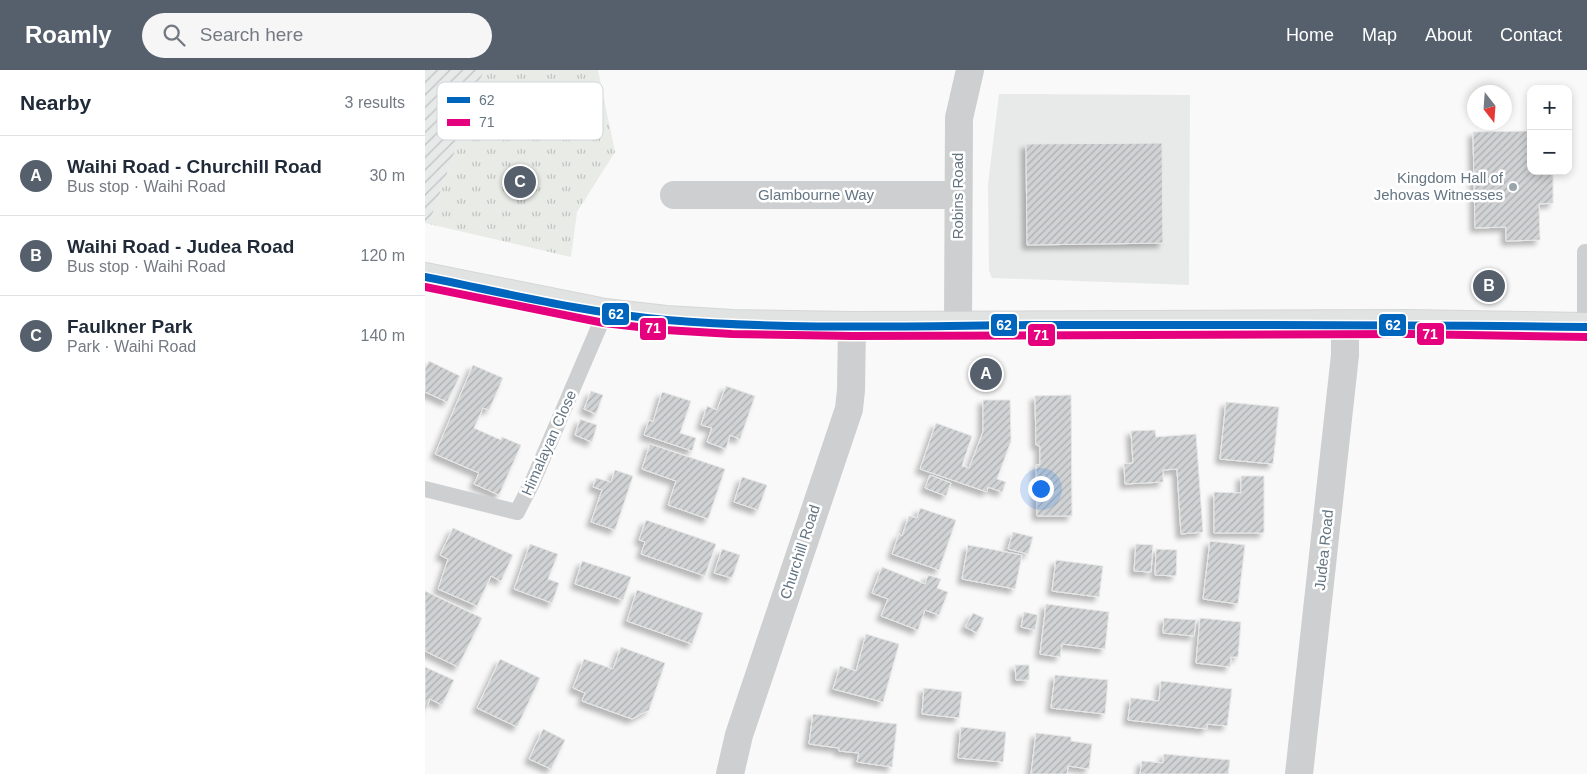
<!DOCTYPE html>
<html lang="en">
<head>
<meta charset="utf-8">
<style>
  :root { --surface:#fff; --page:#f6f6f7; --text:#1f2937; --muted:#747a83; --line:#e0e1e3; --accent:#56606c }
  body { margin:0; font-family:Arial,sans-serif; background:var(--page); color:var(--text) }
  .controls { position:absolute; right:15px; top:15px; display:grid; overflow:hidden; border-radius:10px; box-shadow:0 2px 8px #0003 }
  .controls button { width:45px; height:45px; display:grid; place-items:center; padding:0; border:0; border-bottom:1px solid var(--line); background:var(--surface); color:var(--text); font:25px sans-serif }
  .compass { position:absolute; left:1042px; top:15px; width:45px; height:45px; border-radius:50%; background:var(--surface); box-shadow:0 2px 8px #0003; rotate:163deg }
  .you { position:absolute; left:615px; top:418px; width:18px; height:18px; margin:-12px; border:4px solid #fff; border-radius:50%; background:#1a73e8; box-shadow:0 0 0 8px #1a73e833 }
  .badge { display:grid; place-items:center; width:32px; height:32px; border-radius:50%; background:var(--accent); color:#fff; font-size:16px; font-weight:700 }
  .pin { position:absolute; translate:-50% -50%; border:2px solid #fff; box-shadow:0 1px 5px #0006 }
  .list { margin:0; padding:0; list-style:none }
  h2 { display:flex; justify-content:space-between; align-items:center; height:65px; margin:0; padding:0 20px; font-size:21px }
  h2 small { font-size:16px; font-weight:400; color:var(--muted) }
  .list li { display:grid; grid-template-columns:32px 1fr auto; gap:15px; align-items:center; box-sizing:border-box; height:80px; padding:0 20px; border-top:1px solid var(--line) }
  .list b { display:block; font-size:19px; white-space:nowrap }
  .list p { margin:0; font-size:16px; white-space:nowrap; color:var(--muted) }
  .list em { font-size:16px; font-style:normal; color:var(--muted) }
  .icon { flex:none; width:28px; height:28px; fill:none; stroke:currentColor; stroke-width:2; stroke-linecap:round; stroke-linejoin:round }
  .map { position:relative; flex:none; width:1162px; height:704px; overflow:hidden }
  header { display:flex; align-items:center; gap:30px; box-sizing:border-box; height:70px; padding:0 25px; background:var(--accent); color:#fff }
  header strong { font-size:24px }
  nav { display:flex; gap:28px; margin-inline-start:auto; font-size:18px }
  .search { width:350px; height:45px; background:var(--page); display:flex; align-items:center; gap:12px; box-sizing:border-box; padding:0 18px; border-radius:28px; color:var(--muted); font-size:19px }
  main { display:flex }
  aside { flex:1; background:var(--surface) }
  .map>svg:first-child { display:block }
  .built { fill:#e8e9e9 }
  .industrial { fill:url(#industrial-furrows) }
  .grass { fill:url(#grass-tufts) }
  .building { fill:url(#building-hatch); stroke:#e8e8e8; filter:url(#shadow) }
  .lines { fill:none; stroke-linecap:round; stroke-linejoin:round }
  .secondary-casing { stroke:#d5d6d7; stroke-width:30 }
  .lane { stroke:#cecfd0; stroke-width:16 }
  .street { stroke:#cecfd0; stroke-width:28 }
  .secondary { stroke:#e1e2e2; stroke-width:28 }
  .bus-1-casing { stroke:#fff; stroke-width:11 }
  .bus-2-casing { stroke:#fff; stroke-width:11 }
  .bus-1 { stroke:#0065bd; stroke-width:8 }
  .bus-2 { stroke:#e5007d; stroke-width:8 }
  .poi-dot { fill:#99a4ac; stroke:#fff; stroke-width:2 }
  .labels { text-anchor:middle; stroke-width:5; stroke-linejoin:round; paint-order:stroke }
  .poi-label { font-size:15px; fill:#657683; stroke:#fff; text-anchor:end }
  .street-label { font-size:15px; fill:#657683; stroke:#fff }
  .key { fill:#fff; stroke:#d1d6da; stroke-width:1 }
  .key-label { font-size:14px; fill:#657683 }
  .line-badge { stroke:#fff; stroke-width:2 }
  .badge-label { font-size:14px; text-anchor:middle; font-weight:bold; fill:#fff }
</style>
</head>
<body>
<header>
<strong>Roamly</strong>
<div class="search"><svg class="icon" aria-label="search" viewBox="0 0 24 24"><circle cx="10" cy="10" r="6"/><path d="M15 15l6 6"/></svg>Search here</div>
<nav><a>Home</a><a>Map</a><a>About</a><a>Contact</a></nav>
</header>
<main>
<aside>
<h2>Nearby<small>3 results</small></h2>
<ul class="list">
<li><span class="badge">A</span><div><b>Waihi Road - Churchill Road</b><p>Bus stop · Waihi Road</p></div><em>30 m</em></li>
<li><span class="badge">B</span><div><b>Waihi Road - Judea Road</b><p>Bus stop · Waihi Road</p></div><em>120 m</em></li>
<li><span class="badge">C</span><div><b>Faulkner Park</b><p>Park · Waihi Road</p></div><em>140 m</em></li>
</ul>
</aside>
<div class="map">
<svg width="1162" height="704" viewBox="0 0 1162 704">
  <defs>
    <pattern id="industrial-furrows" width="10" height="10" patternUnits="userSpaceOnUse" patternTransform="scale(1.25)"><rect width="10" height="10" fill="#e8e9e9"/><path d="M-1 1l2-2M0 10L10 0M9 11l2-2" fill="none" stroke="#c0c1c2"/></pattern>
    <pattern id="grass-tufts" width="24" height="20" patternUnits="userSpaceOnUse" patternTransform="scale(1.25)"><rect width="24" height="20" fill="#e8ebe6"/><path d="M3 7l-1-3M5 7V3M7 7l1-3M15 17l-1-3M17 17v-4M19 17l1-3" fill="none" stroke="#c0c3c0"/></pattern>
    <pattern id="building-hatch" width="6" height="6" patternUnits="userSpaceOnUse" patternTransform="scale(1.25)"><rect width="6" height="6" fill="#d0d2d3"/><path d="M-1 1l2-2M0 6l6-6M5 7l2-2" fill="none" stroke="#acafb1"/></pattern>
    <filter id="shadow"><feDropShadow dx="-4.5" dy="4.5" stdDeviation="2.5" flood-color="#0004"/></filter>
  </defs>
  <rect width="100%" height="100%" fill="#f9f9f9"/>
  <path class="built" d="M 574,24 L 765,25 L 764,215 L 567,208 L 564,201 L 563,114 Z"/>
  <path class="industrial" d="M 0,0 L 59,0 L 4,154 L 0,153 Z"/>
  <path class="grass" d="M 59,0 L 173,0 L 190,82 L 152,142 L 146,187 L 4,154 Z"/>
  <path class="building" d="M 1106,61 L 1106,101 L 1128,101 L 1128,133 L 1114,134 L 1115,170 L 1081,171 L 1081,157 L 1050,158 L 1048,62 Z
    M 737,73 L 738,173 L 602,175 L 601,74 Z
    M 4,291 L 35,306 L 22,332 L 0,322 L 0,299 Z
    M 48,295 L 78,308 L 64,340 L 58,338 L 49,358 L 76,370 L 77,367 L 96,375 L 74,425 L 49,414 L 54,403 L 10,384 Z
    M 301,316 L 330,326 L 315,369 L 305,365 L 301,379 L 282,372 L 287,358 L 276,355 L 282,336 L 292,340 Z
    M 166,321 L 178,325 L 171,344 L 159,339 Z
    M 237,322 L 266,331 L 255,363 L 271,368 L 267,381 L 219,365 L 224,350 L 228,352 Z
    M 646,325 L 647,446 L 612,446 L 611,395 L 615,395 L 615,376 L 611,375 L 610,326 Z
    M 558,330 L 585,330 L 586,371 L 572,409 L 581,412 L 577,422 L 563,417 L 562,422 L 495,399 L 511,353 L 547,366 L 537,396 L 544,398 L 558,362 Z
    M 801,332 L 854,337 L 848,394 L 795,389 Z
    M 155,349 L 172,355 L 167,372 L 150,365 Z
    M 730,360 L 731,367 L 771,364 L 778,462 L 756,464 L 752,399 L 738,400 L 738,412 L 700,414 L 699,394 L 708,393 L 706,361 Z
    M 225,374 L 300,399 L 283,449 L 243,435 L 251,411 L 217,399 Z
    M 190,400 L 208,406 L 190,460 L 166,452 L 177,420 L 168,417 L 171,408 L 186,412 Z
    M 505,405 L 526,413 L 521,426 L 500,418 Z
    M 816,406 L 839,406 L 839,463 L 789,463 L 789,422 L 816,423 Z
    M 317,407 L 342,415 L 333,440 L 309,432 Z
    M 495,438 L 531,450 L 514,500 L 467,484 L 474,464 L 477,466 L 484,446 L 492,448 Z
    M 221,450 L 291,474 L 280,506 L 216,484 L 220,472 L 214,470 Z
    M 28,458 L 88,485 L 76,511 L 66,506 L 52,536 L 13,519 L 23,489 L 15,485 Z
    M 588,462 L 608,467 L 603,484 L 583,479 Z
    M 785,471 L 820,475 L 813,534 L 778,529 Z
    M 105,474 L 133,484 L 123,509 L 134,513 L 127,533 L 89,519 Z
    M 711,474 L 728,475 L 726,502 L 709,501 Z
    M 543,475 L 597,485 L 590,519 L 537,509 Z
    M 297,479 L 315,485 L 307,508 L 289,503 Z
    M 731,479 L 752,480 L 751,506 L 730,505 Z
    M 631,490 L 678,496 L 674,527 L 627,521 Z
    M 157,491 L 206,507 L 198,530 L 150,514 Z
    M 457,497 L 500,514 L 503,505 L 516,509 L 512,518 L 523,522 L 514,545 L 500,540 L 493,560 L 456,546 L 463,529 L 447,523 Z
    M 212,520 L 278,543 L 267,574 L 202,551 Z
    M 0,521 L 57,548 L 33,597 L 0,581 Z
    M 621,534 L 684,542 L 680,579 L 637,574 L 635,587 L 615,584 Z
    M 599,542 L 613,545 L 610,560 L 596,557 Z
    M 548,543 L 559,548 L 552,563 L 540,557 Z
    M 739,548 L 771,550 L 769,566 L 738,563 Z
    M 775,548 L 816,552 L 813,587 L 806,587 L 805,597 L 771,593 Z
    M 441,564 L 474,574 L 458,632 L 408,619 L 415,596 L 431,601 Z
    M 196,577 L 240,593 L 224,640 L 207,649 L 157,631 L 160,623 L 148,618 L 159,589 L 188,599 Z
    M 75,589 L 115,608 L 92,657 L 52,638 Z
    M 590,595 L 604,595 L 604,610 L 591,610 Z
    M 0,597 L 29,610 L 17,635 L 5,629 L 0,641 Z
    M 630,605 L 683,610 L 680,644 L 626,638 Z
    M 736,611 L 807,619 L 802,656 L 782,654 L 782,659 L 703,650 L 706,628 L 734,631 Z
    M 499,618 L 537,622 L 534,648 L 497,644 Z
    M 388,644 L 472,654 L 467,697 L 432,692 L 434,683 L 414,681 L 414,678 L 384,674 Z
    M 536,657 L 581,662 L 578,692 L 533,688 Z
    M 118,659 L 140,670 L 126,699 L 104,689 Z
    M 611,663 L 646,667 L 646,671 L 667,674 L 664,699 L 643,696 L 642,704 L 606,704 Z
    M 739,684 L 805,690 L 803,704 L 715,704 L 717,691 L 738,693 Z"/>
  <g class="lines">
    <g class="secondary-casing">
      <path id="secondary" d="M 0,207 L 180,243 L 241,250 L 308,254 L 427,256 L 983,254 L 1162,257"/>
    </g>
    <path class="lane" d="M 1160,257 L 1160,182
      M 0,419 L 92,442 L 107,413 L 180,243"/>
    <path class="street" d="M 249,125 L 533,125
      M 533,254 L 534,48 L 545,0
      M 305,704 L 314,665 L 424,339 L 426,320 L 427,256
      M 874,704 L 920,285 L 920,255"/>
    <use href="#secondary" class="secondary"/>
    <g class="bus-1-casing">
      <path id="bus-1" d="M 0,207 C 80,223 161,243 242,250 C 363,260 485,256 605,255 C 791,255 976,254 1162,257"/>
    </g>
    <g class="bus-2-casing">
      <path id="bus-2" d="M 0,217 L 179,253 L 240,260 L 307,264 L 427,266 L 983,264 L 1162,267"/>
    </g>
    <use href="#bus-1" class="bus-1"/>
    <use href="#bus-2" class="bus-2"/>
  </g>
  <circle class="poi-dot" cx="1088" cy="117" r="5"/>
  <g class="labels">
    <g class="poi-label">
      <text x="1078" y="113">Kingdom Hall of<tspan x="1078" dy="17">Jehovas Witnesses</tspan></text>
    </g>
    <g class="street-label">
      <text x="391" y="130">Glambourne Way</text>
      <text transform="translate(533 126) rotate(-90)" y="5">Robins Road</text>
      <text transform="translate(124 373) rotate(-66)" y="5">Himalayan Close</text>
      <text transform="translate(899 480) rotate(-84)" y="5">Judea Road</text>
      <text transform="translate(375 482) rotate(-72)" y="5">Churchill Road</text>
    </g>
  </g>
  <rect x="12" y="12" width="166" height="58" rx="8" class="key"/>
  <rect x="22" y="27" width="23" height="6" fill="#0065bd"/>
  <rect x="22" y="49" width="23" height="7" fill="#e5007d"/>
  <g class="key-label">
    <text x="54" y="35">62</text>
    <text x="54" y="57">71</text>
  </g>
  <g class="line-badge">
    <rect x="176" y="232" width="29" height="24" rx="5" fill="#0065bd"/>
    <rect x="953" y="243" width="29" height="24" rx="5" fill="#0065bd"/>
    <rect x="565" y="243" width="28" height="24" rx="5" fill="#0065bd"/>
    <rect x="214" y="247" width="28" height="24" rx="5" fill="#e5007d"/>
    <rect x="991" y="252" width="29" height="24" rx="5" fill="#e5007d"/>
    <rect x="602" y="253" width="29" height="24" rx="5" fill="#e5007d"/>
  </g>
  <g class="badge-label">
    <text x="191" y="249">62</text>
    <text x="968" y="260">62</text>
    <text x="579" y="260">62</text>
    <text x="228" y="263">71</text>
    <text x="1005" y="269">71</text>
    <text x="616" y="270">71</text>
  </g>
</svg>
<div class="controls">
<button>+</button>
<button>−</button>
</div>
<svg class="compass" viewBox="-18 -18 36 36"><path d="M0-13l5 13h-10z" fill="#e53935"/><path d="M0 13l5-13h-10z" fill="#747a83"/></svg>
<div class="you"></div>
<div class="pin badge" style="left:561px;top:304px">A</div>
<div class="pin badge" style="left:1064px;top:216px">B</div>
<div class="pin badge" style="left:95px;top:112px">C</div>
</div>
</main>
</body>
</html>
